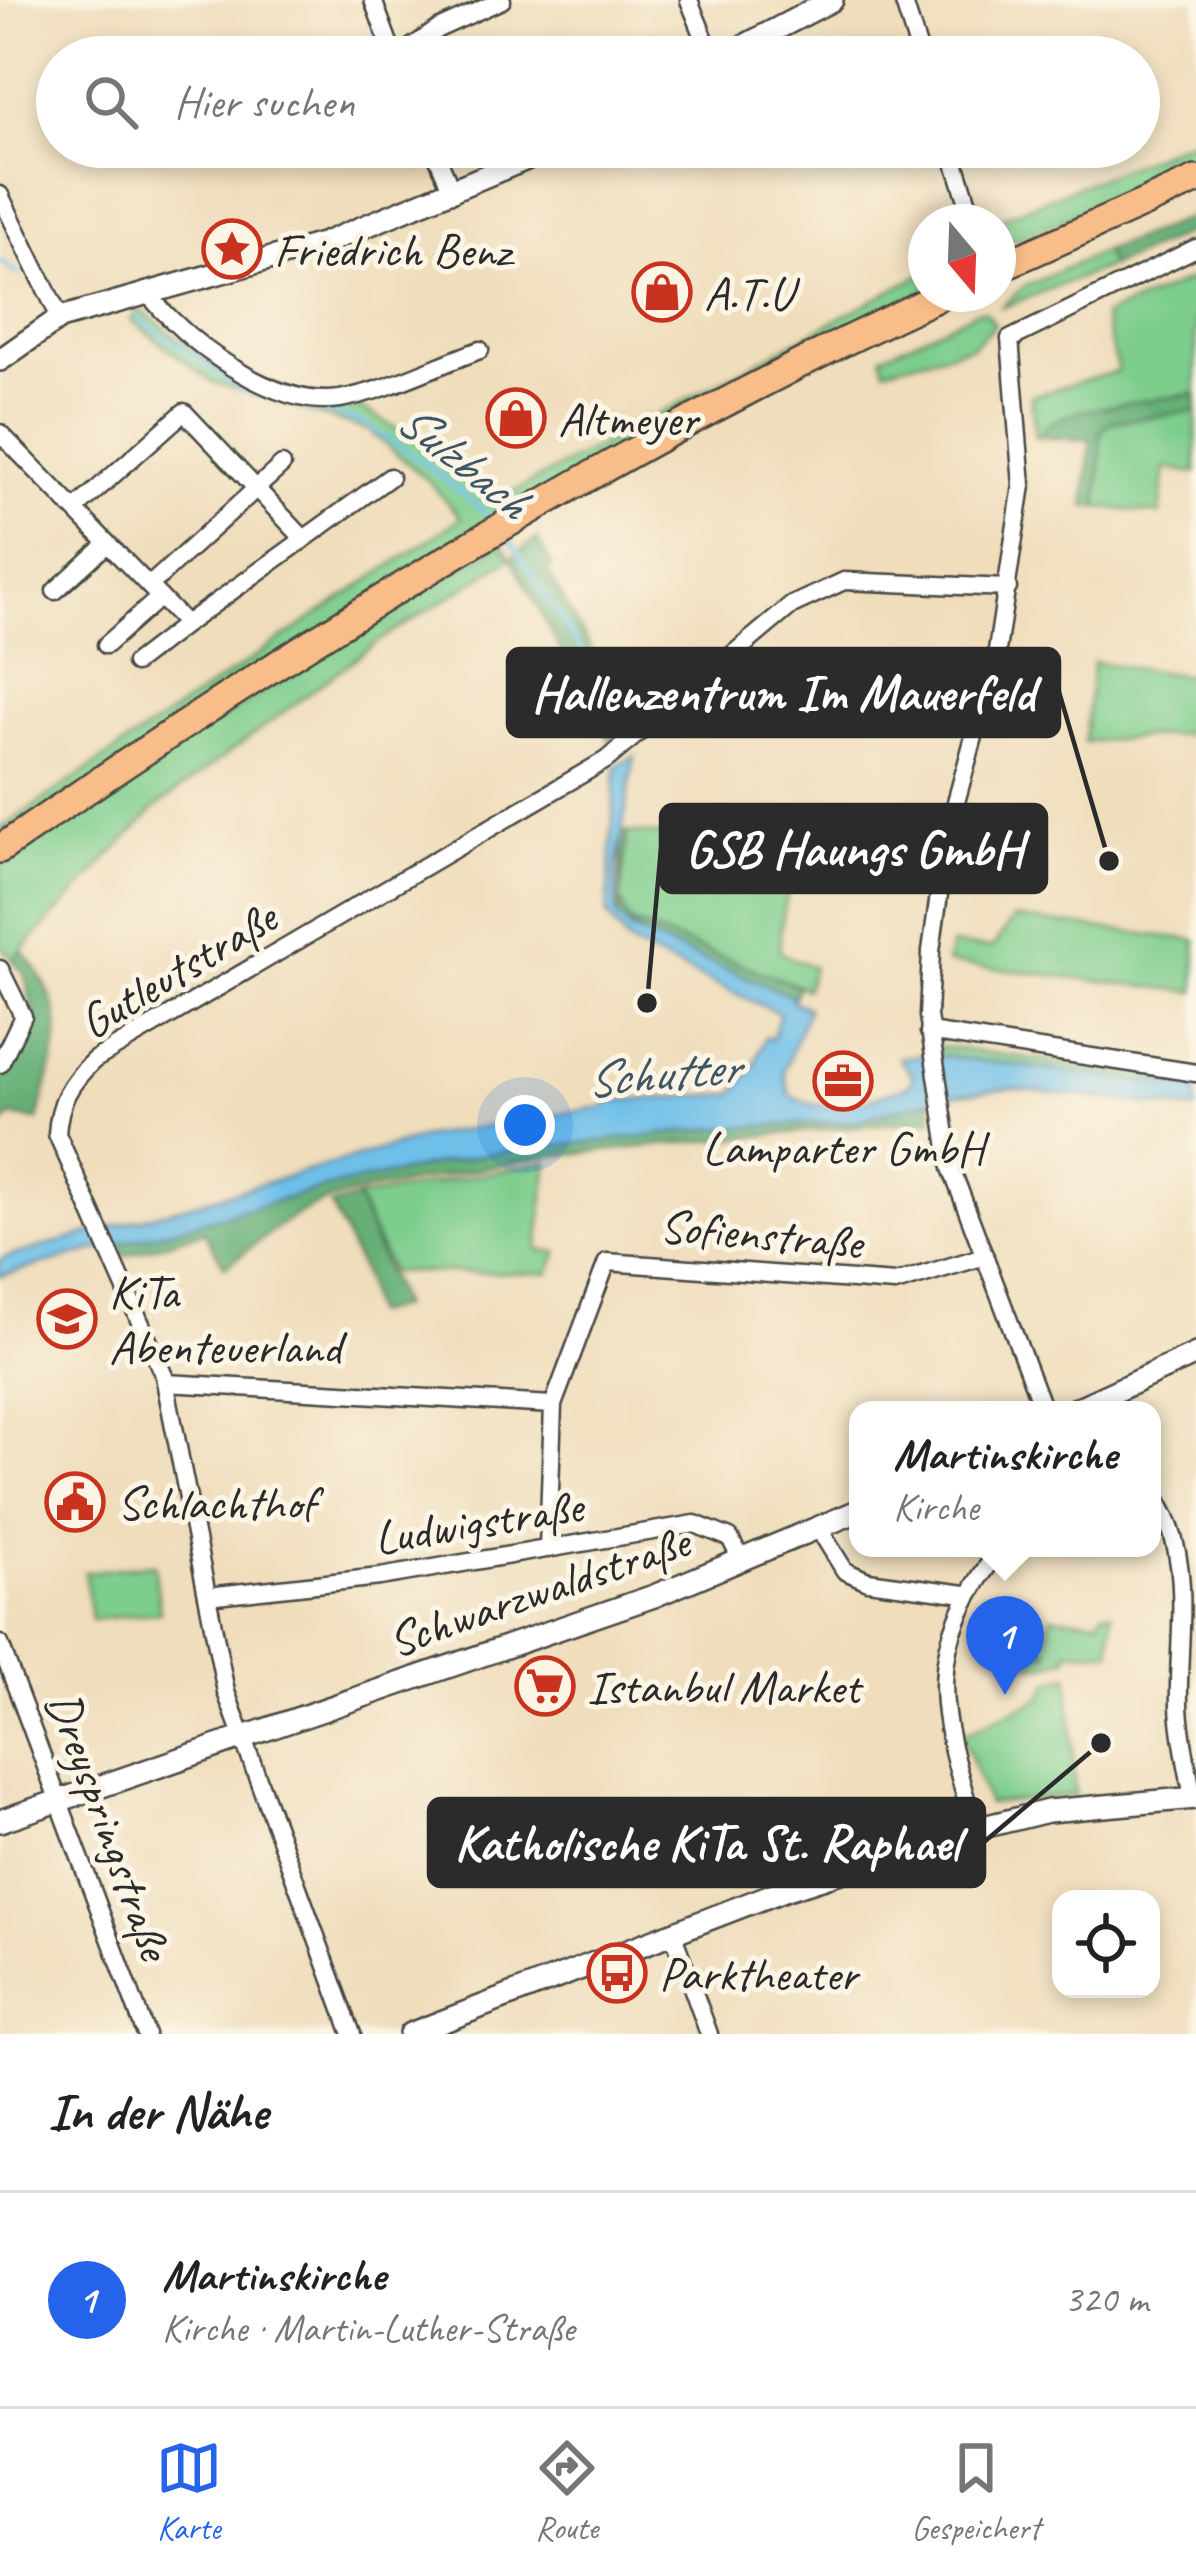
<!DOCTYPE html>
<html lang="de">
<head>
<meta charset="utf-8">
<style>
  :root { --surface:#fff; --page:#f2f2f2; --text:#222; --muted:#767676; --line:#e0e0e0; --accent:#2563eb }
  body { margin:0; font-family:Caveat,sans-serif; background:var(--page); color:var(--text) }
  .controls { position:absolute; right:36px; bottom:36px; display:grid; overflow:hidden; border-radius:24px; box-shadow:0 6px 18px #0003 }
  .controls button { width:108px; height:108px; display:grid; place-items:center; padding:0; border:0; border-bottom:3px solid var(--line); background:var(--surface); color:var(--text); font:60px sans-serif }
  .compass { position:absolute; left:908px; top:204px; width:108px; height:108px; border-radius:50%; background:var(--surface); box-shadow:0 6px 18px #0003; rotate:161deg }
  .you { position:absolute; left:525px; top:1125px; width:42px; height:42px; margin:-30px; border:9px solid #fff; border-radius:50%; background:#1a73e8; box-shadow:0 0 0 18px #1a73e833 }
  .badge { display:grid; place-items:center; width:78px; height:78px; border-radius:50%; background:var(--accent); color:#fff; font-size:39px; font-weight:700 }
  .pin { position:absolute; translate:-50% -99px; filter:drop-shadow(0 3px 6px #0008) }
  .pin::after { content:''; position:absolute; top:63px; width:42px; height:36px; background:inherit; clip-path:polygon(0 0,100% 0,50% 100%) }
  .popup { position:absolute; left:849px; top:1401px; width:312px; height:156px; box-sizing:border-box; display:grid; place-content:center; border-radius:24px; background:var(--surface); filter:drop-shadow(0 3px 9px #0005); font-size:39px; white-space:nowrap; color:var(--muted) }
  .popup b { font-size:45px; color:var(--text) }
  .popup::after { content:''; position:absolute; left:50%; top:100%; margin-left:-24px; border:24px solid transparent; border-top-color:var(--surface) }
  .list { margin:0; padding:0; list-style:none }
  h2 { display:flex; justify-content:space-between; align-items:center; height:156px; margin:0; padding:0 48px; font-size:51px }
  h2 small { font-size:39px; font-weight:400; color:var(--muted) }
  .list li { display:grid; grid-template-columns:78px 1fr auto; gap:36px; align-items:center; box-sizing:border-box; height:216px; padding:0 48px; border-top:3px solid var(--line) }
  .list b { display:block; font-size:45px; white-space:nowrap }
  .list p { margin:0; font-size:39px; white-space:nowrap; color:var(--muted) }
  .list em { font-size:39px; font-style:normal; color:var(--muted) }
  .icon { flex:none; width:66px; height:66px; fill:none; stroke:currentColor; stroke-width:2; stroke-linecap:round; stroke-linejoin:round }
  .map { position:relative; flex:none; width:1196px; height:2034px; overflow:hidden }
  .search { position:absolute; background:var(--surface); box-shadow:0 6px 18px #0003; left:36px; right:36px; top:36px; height:132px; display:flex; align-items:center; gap:30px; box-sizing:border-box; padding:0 42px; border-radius:66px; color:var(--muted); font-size:45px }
  .sheet { height:372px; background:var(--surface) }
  nav { display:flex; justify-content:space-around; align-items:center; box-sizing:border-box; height:168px; border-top:3px solid var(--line); background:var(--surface); font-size:33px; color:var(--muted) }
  nav a { display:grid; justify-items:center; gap:6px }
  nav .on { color:var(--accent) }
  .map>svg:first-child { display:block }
  .green { fill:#7dcd8d; stroke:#547c5c; stroke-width:3 }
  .forest { fill:#66b078; stroke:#486e52; stroke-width:3 }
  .water { fill:#6ebfe9; stroke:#4c758a; stroke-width:3 }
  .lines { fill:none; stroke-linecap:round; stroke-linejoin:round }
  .stream { stroke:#6ebfe9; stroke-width:4.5 }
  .minor-casing { stroke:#484641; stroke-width:21 }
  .tertiary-casing { stroke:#484641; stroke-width:26 }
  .primary-casing { stroke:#484641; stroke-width:32 }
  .minor { stroke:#fff; stroke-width:16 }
  .tertiary { stroke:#fff; stroke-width:21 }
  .primary { stroke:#f8bd89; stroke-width:27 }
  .labels { text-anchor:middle; stroke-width:10; stroke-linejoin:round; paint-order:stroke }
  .poi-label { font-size:48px; fill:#2b2b2b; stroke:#fcf5e5; text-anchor:start }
  .street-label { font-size:48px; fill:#2b2b2b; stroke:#fcf5e5 }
  .water-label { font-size:51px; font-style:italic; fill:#3f5764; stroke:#fcf5e5 }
  .leader { fill:none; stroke:#2b2b2b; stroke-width:4.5 }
  .callout-dot { fill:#2b2b2b; stroke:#fcf5e5; stroke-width:4.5 }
  .callout { fill:#2b2b2b; stroke:#2b2b2b; stroke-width:4.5 }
  .callout-label { font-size:51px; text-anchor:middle; font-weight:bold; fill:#fff }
</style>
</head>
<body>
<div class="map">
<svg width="1196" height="2034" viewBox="0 0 1196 2034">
  <rect width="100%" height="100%" fill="#fcf5e5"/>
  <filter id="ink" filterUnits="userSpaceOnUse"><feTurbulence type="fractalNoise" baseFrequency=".00833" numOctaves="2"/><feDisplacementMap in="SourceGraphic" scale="24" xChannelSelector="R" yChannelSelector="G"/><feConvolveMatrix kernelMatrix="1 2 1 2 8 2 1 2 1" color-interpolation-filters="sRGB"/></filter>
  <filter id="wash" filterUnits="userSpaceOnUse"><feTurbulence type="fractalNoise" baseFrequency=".004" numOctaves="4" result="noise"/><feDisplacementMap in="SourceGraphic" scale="48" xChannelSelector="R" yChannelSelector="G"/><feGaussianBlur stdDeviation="2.7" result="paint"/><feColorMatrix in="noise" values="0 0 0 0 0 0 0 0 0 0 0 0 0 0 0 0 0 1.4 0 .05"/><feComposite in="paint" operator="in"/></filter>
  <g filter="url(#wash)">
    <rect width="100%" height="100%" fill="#efddbb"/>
    <path class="green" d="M 1196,138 L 1196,165 L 1014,240 L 998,241 L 996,220 Z
      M 1104,251 L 1111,266 L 1000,308 L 1022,288 Z
      M 926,272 L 926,291 L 586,467 L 0,841 L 0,829 L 461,518 L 428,480 L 368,430 L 212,382 L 131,320 L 140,309 L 216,368 L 326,404 L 359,407 L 439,453 L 492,503 Z
      M 1196,277 L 1196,473 L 1165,468 L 1160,514 L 1098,507 L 1101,453 L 1091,439 L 1035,437 L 1031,396 L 1118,371 L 1103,316 Z
      M 977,311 L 985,311 L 995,324 L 973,346 L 885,369 L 882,356 Z
      M 501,544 L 511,558 L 376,643 L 156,807 L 13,960 L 0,945 L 0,864 L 387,610 Z
      M 1093,662 L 1196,677 L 1196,733 L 1084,742 Z
      M 627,832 L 798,847 C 794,873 775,932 781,953 L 813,967 L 806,989 L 629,922 L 620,900 Z
      M 1014,918 L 1196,940 L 1196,992 L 947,963 L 951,945 L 992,948 Z
      M 936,1046 L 1196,1080 L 1196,1088 L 938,1055 Z
      M 548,1162 L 538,1250 L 558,1252 L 549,1273 L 391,1272 L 357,1198 Z
      M 154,1564 L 160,1612 L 91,1620 L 85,1572 Z
      M 1102,1612 L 1112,1612 L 1111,1652 L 1068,1651 L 1067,1658 L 1044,1666 L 1027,1664 L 1031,1650 L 1051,1653 L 1042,1649 L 1052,1616 L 1100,1620 Z
      M 1069,1675 L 1075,1795 L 988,1804 L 962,1734 L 1041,1698 L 1049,1682 Z"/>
    <path class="forest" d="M 1196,215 L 1196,229 L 1111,266 L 1104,251 Z
      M 1196,393 L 1196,411 L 1112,422 L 1101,431 L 1098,507 L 1085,506 L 1091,440 L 1040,437 C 1046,405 1162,401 1196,393 Z
      M 537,539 L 552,566 L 547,571 L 634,726 L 611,743 L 511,558 Z
      M 621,831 L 627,832 L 620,900 L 629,922 L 798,986 L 794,997 L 679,953 L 619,921 Z
      M 23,951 C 76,1021 57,1040 38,1120 L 12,1116 L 0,1127 L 0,1079 L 25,1043 L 33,1012 L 25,975 L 13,960 Z
      M 931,1099 L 933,1119 L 548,1156 L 354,1193 L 315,1205 L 279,1226 L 225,1267 L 204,1231 L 125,1256 L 116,1245 L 321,1189 L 486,1154 L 709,1129 L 856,1121 Z
      M 357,1198 L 401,1307 L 372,1314 L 362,1272 L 331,1206 Z"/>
    <path class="water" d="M 635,756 L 616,867 L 616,915 L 632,931 L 794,997 L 793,1002 L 808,1008 L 784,1071 L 790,1095 C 828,1119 869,1099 909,1085 L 913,1076 L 899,1058 L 925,1054 L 1196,1088 L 1196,1110 L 1011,1088 L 942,1096 L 856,1121 L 709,1129 L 486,1154 L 321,1189 L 0,1276 L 0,1259 L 429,1136 L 608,1106 L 609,1101 L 733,1094 L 753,1068 L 765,1037 L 772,1039 L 780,1014 L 630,945 L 607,915 L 616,766 Z"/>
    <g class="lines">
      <path class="stream" d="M 0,261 L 18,274
        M 139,318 L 242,390 L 360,422 L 421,460 L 493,519
        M 508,537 L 612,699 L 624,739"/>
    </g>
  </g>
  <g filter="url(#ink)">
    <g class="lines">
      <g class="minor-casing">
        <path id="minor" d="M 373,0 L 394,57
          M 689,0 L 712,57
          M 903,0 L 921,57
          M 397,57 L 440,28 L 502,0
          M 433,147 L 453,193
          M 950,147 L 974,222
          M 0,195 L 60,318
          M 146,291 C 183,340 273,409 340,399 C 387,391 435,366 480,350
          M 0,433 L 186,624 L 390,477
          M 75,509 L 184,412 L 304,539
          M 150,585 L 282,465
          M 55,591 L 107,544
          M 106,645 L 160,597
          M 135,663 L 186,624
          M 0,969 L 23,1016 L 0,1064
          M 929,1032 L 1196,1073
          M 166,1383 L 553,1405
          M 1043,1410 L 951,1168 L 928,1016 L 931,951 L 948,831 L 996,657 L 1022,485 L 1010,339 L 1196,248
          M 1152,1492 C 1196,1555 1177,1630 1179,1706 C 1180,1736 1188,1768 1193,1798
          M 819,1529 L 845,1571 L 868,1581 L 965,1594
          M 548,1549 L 553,1405 L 607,1262 L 895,1283 L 985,1256
          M 207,1596 L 380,1577 L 695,1524 L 730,1538 L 742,1562
          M 0,1644 L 146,2034
          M 975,1829 C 940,1711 919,1653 1001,1548
          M 672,1932 L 709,2034
          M 352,2034 L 226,1692 L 164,1376 L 57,1134 C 59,1101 70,1083 94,1060 L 606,760 L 792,605 L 844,581 L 1008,588"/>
      </g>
      <g class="tertiary-casing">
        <path id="tertiary" d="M 723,57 L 832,0
          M 0,360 L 60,318 L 325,243 L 555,147
          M 1074,1410 L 1196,1354
          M 0,1821 L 654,1596 L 858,1511
          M 410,2034 L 787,1889 L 975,1829 L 1048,1811 L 1196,1798"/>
      </g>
      <g class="primary-casing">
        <path id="primary" d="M 998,268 L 1196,180
          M 0,849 C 300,642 613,447 944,294"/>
      </g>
      <use href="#minor" class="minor"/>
      <use href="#tertiary" class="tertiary"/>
      <use href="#primary" class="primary"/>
    </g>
  </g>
  <defs>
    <g id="sight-ring" transform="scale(3)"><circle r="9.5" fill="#fcf5e5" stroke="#c8321e" stroke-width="1.5"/><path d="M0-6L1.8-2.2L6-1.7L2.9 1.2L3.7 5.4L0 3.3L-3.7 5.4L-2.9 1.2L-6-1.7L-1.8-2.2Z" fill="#c8321e"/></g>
    <g id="shop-ring" transform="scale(3)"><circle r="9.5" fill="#fcf5e5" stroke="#c8321e" stroke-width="1.5"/><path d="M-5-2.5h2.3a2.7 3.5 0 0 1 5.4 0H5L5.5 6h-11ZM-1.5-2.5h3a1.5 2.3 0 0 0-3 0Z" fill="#c8321e"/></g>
    <g id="office-ring" transform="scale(3)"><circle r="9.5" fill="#fcf5e5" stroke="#c8321e" stroke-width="1.5"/><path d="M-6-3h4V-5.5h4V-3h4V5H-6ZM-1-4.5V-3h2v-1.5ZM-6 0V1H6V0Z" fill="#c8321e"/></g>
    <g id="school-ring" transform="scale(3)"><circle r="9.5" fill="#fcf5e5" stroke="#c8321e" stroke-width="1.5"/><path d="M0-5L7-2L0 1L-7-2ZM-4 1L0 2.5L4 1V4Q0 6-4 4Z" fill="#c8321e"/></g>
    <g id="civic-ring" transform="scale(3)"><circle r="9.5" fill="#fcf5e5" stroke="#c8321e" stroke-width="1.5"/><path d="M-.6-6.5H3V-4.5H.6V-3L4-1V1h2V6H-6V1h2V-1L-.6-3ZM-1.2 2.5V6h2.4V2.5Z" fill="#c8321e"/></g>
    <g id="supermarket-ring" transform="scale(3)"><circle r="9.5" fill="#fcf5e5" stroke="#c8321e" stroke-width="1.5"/><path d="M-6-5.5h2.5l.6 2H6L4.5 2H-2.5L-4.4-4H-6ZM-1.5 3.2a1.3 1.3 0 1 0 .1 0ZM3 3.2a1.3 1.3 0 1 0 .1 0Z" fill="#c8321e"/></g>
    <g id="bus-ring" transform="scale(3)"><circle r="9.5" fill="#fcf5e5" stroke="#c8321e" stroke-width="1.5"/><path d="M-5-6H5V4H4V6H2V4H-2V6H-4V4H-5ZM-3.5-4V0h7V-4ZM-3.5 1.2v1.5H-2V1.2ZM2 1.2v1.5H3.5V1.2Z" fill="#c8321e"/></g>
  </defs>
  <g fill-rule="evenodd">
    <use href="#sight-ring" x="232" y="249"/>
    <use href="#shop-ring" x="662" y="292"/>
    <use href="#shop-ring" x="516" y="418"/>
    <use href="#office-ring" x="843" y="1081"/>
    <use href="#school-ring" x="67" y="1319"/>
    <use href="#civic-ring" x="75" y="1502"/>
    <use href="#supermarket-ring" x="545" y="1686"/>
    <use href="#bus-ring" x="617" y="1973"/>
  </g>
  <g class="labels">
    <g class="poi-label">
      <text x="274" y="266">Friedrich Benz</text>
      <text x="704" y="309">A.T.U</text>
      <text x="558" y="435">Altmeyer</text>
      <text x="843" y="1164" text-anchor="middle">Lamparter GmbH</text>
      <text x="109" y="1308">KiTa<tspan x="109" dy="55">Abenteuerland</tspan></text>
      <text x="117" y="1519">Schlachthof</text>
      <text x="587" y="1703">Istanbul Market</text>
      <text x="659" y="1990">Parktheater</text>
    </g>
    <g class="street-label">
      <text transform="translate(177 969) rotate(-31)" y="17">Gutleutstraße</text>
      <text transform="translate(761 1233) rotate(5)" y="17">Sofienstraße</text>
      <text transform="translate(478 1521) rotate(-9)" y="17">Ludwigstraße</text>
      <text transform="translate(538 1590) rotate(-19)" y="17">Schwarzwaldstraße</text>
      <text transform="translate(110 1825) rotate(70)" y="17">Dreyspringstraße</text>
    </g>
    <g class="water-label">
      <text transform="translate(464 459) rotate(39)" y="18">Sulzbach</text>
      <text transform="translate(662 1072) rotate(-5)" y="18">Schutter</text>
    </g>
  </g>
  <path class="leader" d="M1109 861L1059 692M647 1003L661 848M1101 1743L984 1842"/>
  <g class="callout-dot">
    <circle cx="1109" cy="861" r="12"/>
    <circle cx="647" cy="1003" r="12"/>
    <circle cx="1101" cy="1743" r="12"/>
  </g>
  <g class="callout">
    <rect x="508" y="649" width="551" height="87" rx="12"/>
    <rect x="661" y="805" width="385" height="87" rx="12"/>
    <rect x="429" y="1799" width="555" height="87" rx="12"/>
  </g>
  <g class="callout-label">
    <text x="783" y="710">Hallenzentrum Im Mauerfeld</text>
    <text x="854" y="866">GSB Haungs GmbH</text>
    <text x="707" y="1860">Katholische KiTa St. Raphael</text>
  </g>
</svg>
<div class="controls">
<button><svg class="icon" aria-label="locate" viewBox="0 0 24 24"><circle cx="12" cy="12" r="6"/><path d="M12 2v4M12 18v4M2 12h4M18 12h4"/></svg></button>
</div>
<svg class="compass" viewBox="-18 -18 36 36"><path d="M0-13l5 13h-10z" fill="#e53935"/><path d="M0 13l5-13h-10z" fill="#767676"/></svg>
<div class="you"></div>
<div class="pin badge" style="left:1005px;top:1695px">1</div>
<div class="popup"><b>Martinskirche</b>Kirche</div>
<div class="search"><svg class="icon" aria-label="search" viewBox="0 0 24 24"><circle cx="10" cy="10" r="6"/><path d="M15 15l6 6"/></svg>Hier suchen</div>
</div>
<section class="sheet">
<h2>In der Nähe<small></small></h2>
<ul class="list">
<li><span class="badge">1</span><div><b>Martinskirche</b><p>Kirche · Martin-Luther-Straße</p></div><em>320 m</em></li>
</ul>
</section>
<nav>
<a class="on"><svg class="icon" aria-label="map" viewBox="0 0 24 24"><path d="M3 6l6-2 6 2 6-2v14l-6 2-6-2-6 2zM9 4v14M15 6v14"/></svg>Karte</a>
<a><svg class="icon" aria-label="directions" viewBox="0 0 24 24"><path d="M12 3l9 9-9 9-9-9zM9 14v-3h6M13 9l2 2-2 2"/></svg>Route</a>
<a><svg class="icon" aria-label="saved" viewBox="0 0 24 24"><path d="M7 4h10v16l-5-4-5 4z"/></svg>Gespeichert</a>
</nav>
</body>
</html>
